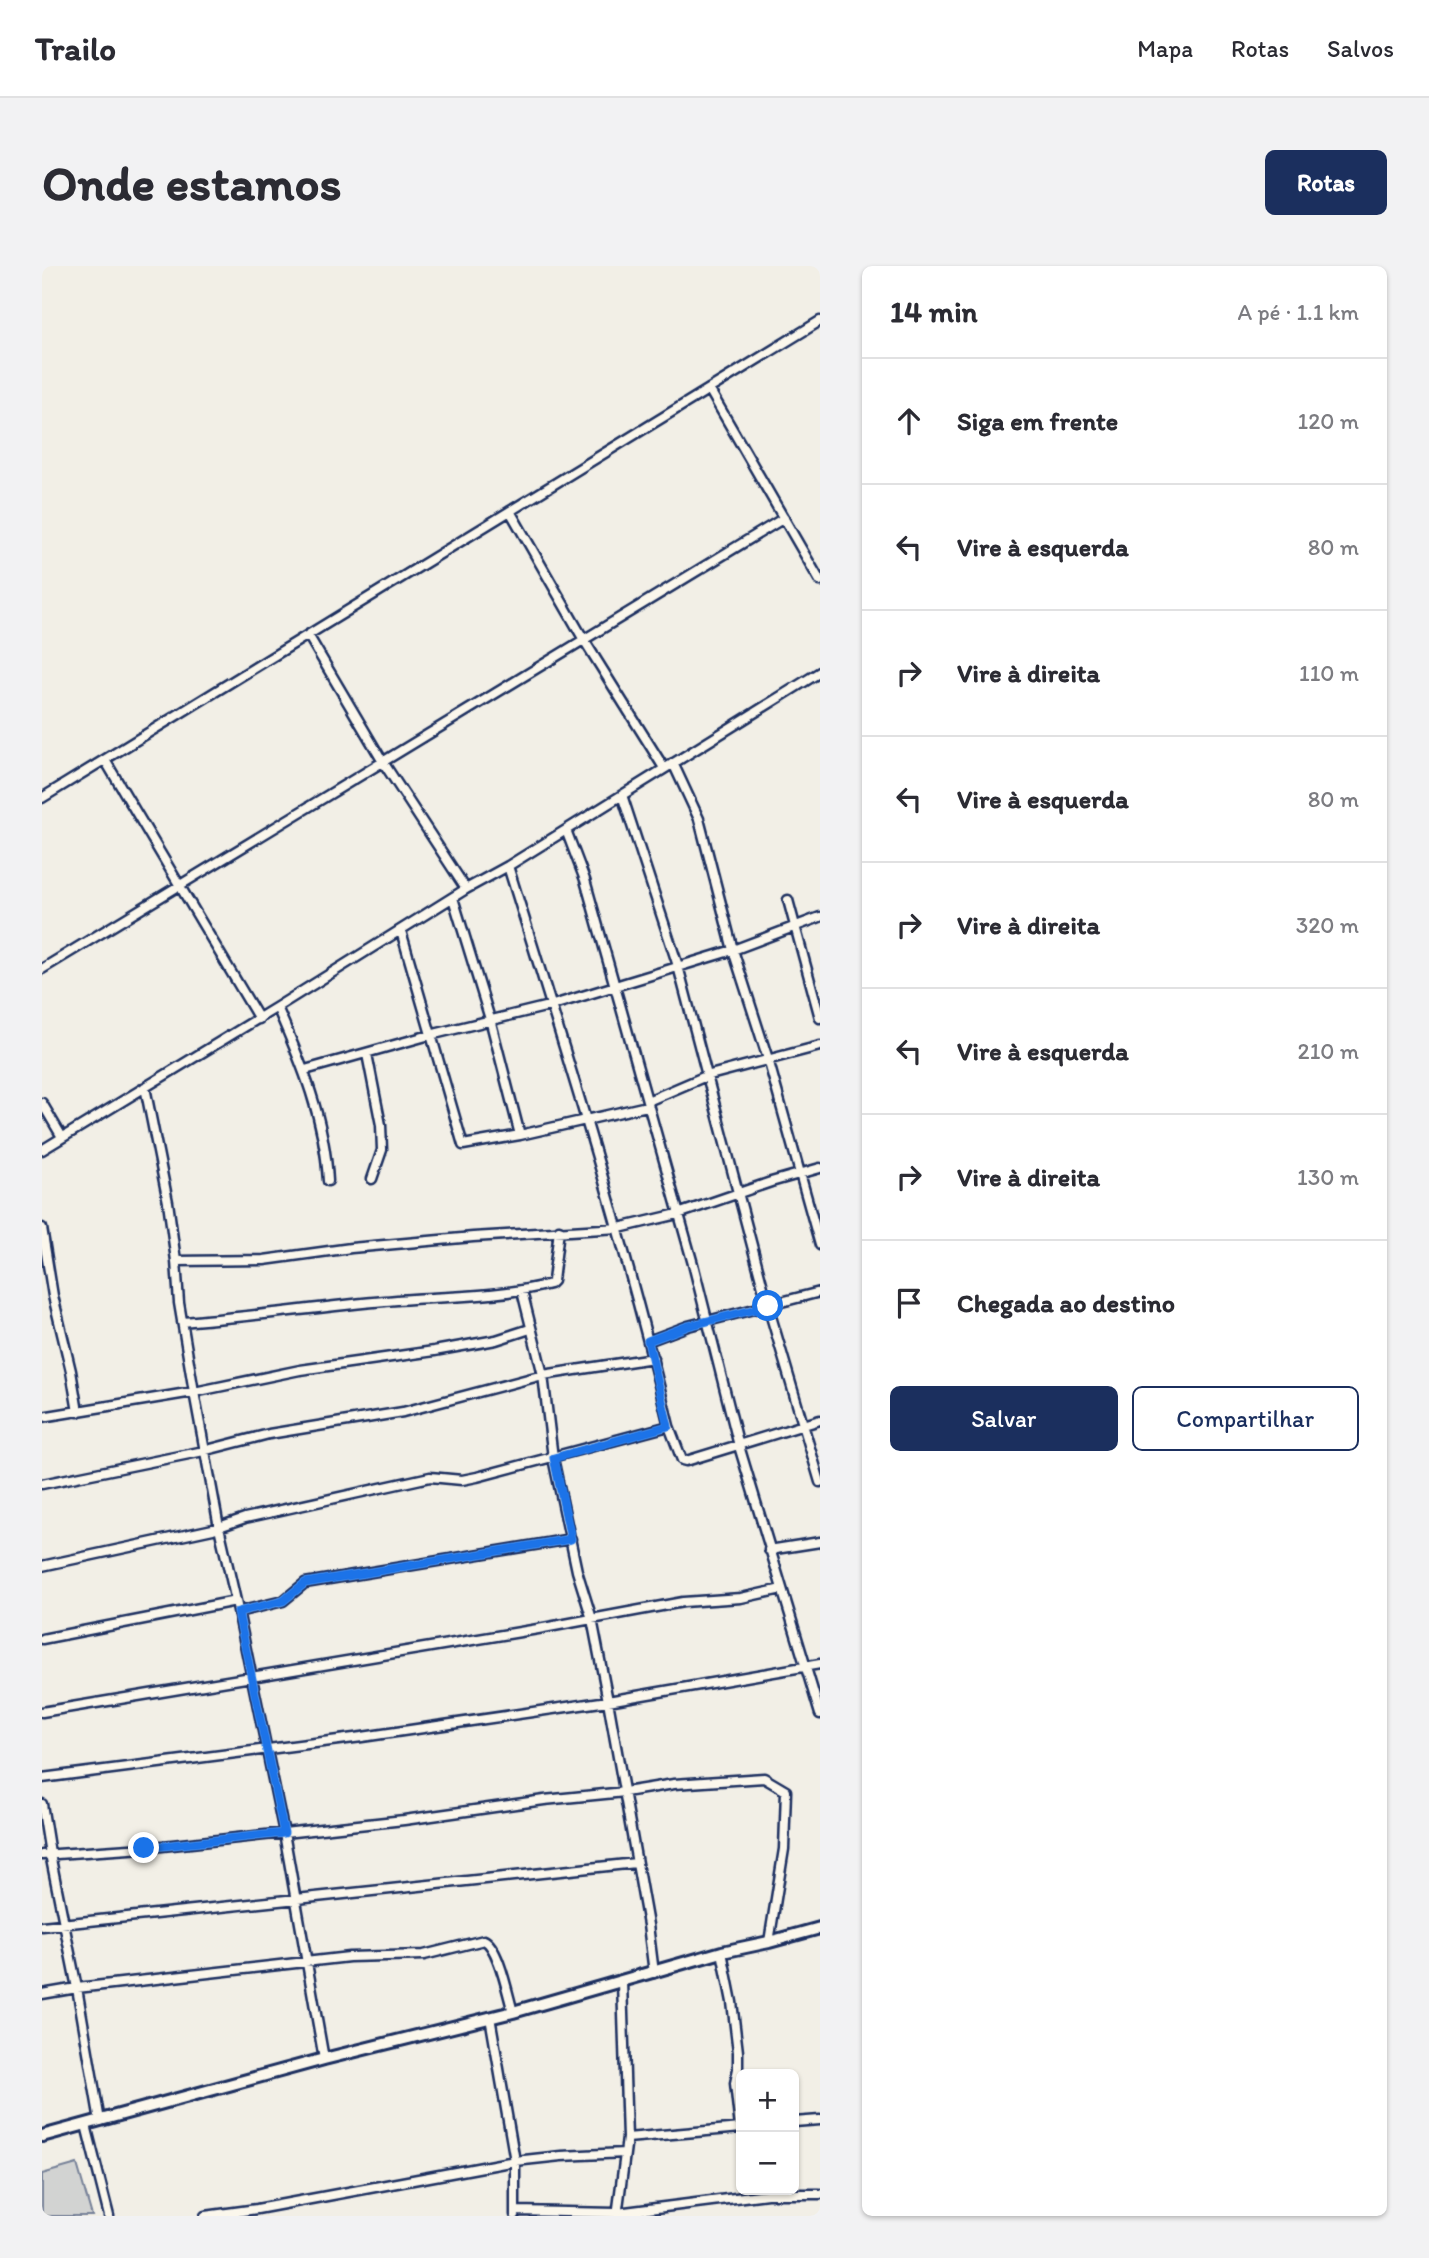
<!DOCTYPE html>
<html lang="pt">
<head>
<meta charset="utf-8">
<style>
  :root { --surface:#fff; --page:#f2f2f3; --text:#2b2b33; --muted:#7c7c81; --line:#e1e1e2; --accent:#1b2f5e }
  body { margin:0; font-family:Itim,sans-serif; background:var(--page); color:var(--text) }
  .controls { position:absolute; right:21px; bottom:21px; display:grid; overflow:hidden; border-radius:10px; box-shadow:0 2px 5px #0004 }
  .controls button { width:63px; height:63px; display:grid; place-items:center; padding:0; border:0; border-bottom:2px solid var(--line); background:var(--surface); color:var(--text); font:35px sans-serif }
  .stop { position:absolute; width:21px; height:21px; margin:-16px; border:5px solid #1a73e8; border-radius:50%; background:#fff }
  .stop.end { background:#1a73e8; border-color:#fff; box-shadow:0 2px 7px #0008 }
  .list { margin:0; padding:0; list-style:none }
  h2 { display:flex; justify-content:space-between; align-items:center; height:91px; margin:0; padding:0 28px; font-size:30px }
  h2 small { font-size:23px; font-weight:400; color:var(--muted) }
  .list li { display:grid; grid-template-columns:46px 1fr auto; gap:21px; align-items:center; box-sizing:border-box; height:126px; padding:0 28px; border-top:2px solid var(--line) }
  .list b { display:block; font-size:26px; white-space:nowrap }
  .list em { font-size:23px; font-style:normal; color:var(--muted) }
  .actions { display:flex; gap:14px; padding:21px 28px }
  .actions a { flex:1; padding:16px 0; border:2px solid var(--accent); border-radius:10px; text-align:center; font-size:24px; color:var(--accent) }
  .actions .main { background:var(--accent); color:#fff }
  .icon { flex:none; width:38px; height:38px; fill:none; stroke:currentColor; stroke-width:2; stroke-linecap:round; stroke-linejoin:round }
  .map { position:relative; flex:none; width:778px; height:1950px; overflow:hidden; border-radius:10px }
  header { display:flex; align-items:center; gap:42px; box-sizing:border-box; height:98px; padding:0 35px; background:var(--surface); border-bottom:2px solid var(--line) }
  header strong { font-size:33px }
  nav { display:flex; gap:38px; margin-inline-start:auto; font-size:24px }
  .intro { display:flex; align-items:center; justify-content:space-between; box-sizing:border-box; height:168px; padding:0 42px }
  h1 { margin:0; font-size:49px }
  .button { padding:18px 32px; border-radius:10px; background:var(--accent); color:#fff; font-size:24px; font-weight:700 }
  main { display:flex; gap:42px; padding:0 42px }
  aside { flex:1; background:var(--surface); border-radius:10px; box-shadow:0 2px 5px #0004 }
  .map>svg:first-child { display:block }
  .green { fill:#d2d3d2; stroke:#768198; stroke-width:2 }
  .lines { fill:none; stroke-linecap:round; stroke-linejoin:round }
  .minor-casing { stroke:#1b2f5e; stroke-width:13 }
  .major-casing { stroke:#1b2f5e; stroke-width:16 }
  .minor { stroke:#fbf7ec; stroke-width:8 }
  .major { stroke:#fbf7ec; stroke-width:10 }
  .route { stroke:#1a73e8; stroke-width:9 }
</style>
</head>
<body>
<header>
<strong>Trailo</strong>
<nav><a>Mapa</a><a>Rotas</a><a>Salvos</a></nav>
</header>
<div class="intro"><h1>Onde estamos</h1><a class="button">Rotas</a></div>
<main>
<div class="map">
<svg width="778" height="1950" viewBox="0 0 778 1950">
  <rect width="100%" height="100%" fill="#f2efe6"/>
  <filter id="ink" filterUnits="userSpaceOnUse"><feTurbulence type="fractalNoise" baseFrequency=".0143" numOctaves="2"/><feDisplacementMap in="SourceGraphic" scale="14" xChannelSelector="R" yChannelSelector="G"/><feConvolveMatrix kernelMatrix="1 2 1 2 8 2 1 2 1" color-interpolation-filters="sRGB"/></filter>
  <g filter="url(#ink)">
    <path class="green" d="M 35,1898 L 50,1950 L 0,1950 L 0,1908 Z"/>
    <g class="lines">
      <g class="minor-casing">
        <path id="minor" d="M 667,123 L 778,315
          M 468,245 L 542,374 L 622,502
          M 266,369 L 341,496 L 424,623
          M 63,494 L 217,753
          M 631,497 L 657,553 L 691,684 L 726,793 L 778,979
          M 580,529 L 636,700 L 726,1040 L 778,1216
          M 0,532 L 778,55
          M 524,564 L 543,614 L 651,998 L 697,1180 L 778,1448
          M 411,632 L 448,753 L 478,869
          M 746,634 L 778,752
          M 359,665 L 421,879 L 478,869 L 605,840 L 608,834 L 664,810 L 778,780
          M 0,703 L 742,252
          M 235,741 C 260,798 283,853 286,915
          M 325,788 L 339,859 L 340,884 L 330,913
          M 263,804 L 388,769 L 511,739 L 691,684 L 778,651
          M 103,821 L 126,936 L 134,995 L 137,1037 L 152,1126 L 177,1261 L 194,1335 L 242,1567 L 282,1793
          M 0,837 L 20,871
          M 0,884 L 235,741 L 424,623 L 466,600 L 778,406
          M 0,962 L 11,1030 L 29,1105 L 36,1146
          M 134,995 L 222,994 L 309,982 L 431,971 L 577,962 L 636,948 L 729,916 L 778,902
          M 480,1025 L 501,1109 L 511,1192 L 535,1305 L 550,1353 L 566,1435 L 606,1659 L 612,1707
          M 140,1056 C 208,1051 275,1041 343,1035 C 398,1030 454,1032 508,1018 L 511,1015 L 517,964
          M 606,1075 L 646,1060 L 778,1026
          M 0,1151 L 157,1125 L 258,1104 L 392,1085 L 454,1074 L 488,1063
          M 627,1160 L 640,1194 L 644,1195 L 778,1154
          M 0,1218 L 157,1186 L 227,1168 L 361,1146 L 501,1109 L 611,1092
          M 727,1284 L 778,1276
          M 0,1300 L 171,1263 L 203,1252 L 388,1211 L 420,1214 L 435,1211 L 627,1160 C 582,971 524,786 466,600
          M 196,1346 L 241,1335 L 263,1317 L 529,1273
          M 0,1373 L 194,1335
          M 0,1446 L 496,1363 L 641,1336 L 699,1332 L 740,1323
          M 0,1512 L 320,1471 L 566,1435 L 778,1398
          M 0,1538 L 8,1588 L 35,1722 L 58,1855
          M 0,1589 L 102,1582 L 242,1567 L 362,1554 L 502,1534 L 583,1526 L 632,1518 L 722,1512 L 744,1525 L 742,1583 L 727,1676
          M 0,1660 L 594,1597
          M 680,1686 L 690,1736 L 696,1786 L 696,1803 L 693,1817 L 698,1862
          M 0,1728 L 35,1722 L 307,1691 L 382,1689 L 442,1674 C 457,1681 466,1730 471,1746
          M 448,1751 L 473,1895 L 473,1949
          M 752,1856 L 778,1854
          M 44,1859 L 67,1950
          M 585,1872 L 699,1862
          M 474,1945 L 575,1947 L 725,1928 L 778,1928
          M 163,1950 L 215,1943 L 473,1895 L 519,1890 L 583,1887
          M 575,1950 L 585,1872 L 580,1716"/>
      </g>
      <g class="major-casing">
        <path id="major" d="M 0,1870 L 282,1793 L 471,1746 L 680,1686 L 727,1676 L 778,1662"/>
      </g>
      <use href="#minor" class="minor"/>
      <use href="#major" class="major"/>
    </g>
  </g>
  <g class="lines" filter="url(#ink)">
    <path class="route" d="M 102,1582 L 242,1567 L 196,1346 L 241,1335 L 263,1317 L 529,1273 L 512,1192 L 626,1160 L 606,1075 L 646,1060 L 726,1040"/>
  </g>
</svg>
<div class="controls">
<button>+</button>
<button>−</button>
</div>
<div class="stop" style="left:726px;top:1040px"></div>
<div class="stop end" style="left:102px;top:1582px"></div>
</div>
<aside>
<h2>14 min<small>A pé · 1.1 km</small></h2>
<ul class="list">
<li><svg class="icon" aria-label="ahead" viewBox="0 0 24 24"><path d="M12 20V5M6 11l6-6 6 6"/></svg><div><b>Siga em frente</b></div><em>120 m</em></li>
<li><svg class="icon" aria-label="left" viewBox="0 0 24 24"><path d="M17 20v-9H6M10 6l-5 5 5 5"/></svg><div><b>Vire à esquerda</b></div><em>80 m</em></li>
<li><svg class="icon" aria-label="right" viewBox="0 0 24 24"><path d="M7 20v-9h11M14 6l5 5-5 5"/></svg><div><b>Vire à direita</b></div><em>110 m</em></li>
<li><svg class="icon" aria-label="left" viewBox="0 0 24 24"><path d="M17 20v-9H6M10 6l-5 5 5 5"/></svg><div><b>Vire à esquerda</b></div><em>80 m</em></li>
<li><svg class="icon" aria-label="right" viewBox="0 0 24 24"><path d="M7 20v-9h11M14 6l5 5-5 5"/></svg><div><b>Vire à direita</b></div><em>320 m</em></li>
<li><svg class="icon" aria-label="left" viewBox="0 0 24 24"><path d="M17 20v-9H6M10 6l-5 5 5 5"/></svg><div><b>Vire à esquerda</b></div><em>210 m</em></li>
<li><svg class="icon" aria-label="right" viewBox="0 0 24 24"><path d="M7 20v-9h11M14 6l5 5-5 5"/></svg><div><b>Vire à direita</b></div><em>130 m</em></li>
<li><svg class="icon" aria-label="arrive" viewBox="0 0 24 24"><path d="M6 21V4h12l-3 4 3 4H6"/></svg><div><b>Chegada ao destino</b></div></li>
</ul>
<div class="actions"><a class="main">Salvar</a><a>Compartilhar</a></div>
</aside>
</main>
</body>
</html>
